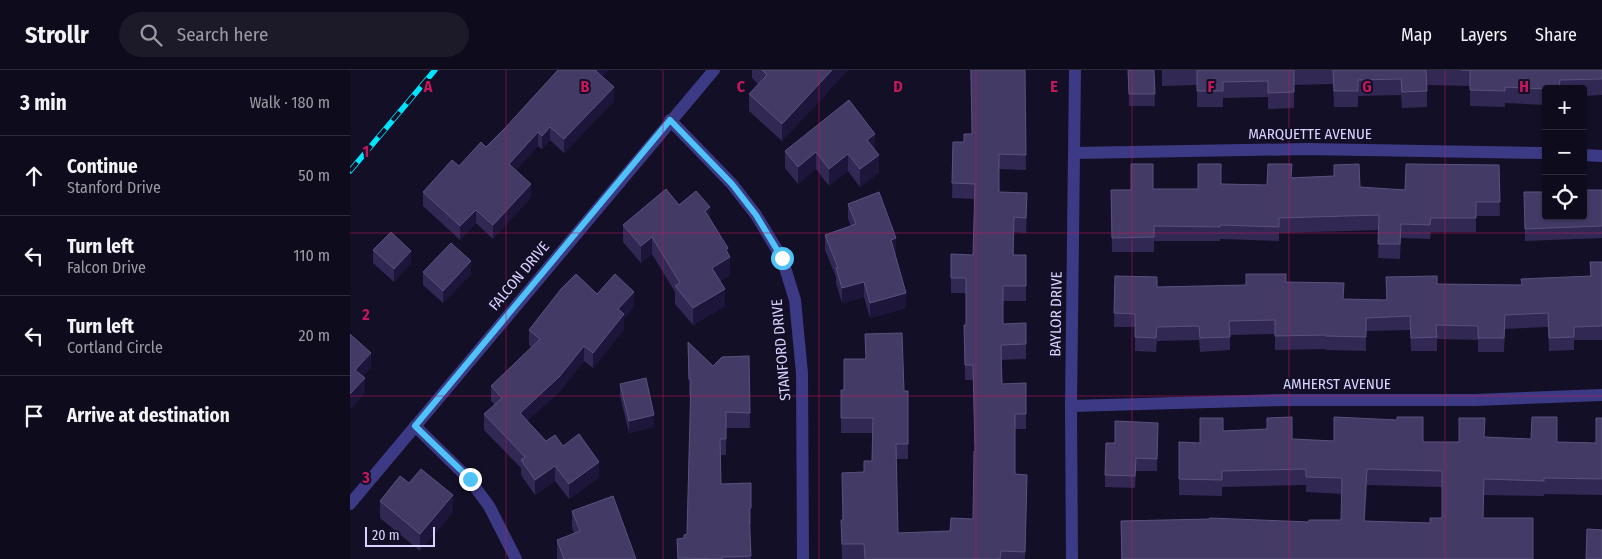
<!DOCTYPE html>
<html lang="en">
<head>
<meta charset="utf-8">
<style>
  :root { --surface:#0e0b1c; --page:#1c1929; --text:#f1f3f6; --muted:#9b9ba3; --line:#2e2b3b }
  body { margin:0; font-family:"Fira Sans Condensed",sans-serif; background:var(--page); color:var(--text) }
  .controls { position:absolute; right:15px; top:15px; display:grid; overflow:hidden; border-radius:5px; box-shadow:0 1px 4px #0004 }
  .controls button { width:45px; height:45px; display:grid; place-items:center; padding:0; border:0; border-bottom:1px solid var(--line); background:var(--surface); color:var(--text); font:25px sans-serif }
  .scale { position:absolute; left:15px; bottom:12px; width:70px; box-sizing:border-box; padding-left:5px; border:2px solid #d9d4ff; border-top:0; font-size:14px; line-height:18px; white-space:nowrap; color:#d9d4ff; -webkit-text-stroke:4px #130f26; paint-order:stroke }
  .stop { position:absolute; width:15px; height:15px; margin:-11px; border:4px solid #4fc3f7; border-radius:50%; background:#fff }
  .stop.end { background:#4fc3f7; border-color:#fff; box-shadow:0 1px 5px #0008 }
  .list { margin:0; padding:0; list-style:none }
  h2 { display:flex; justify-content:space-between; align-items:center; height:65px; margin:0; padding:0 20px; font-size:21px }
  h2 small { font-size:16px; font-weight:400; color:var(--muted) }
  .list li { display:grid; grid-template-columns:32px 1fr auto; gap:15px; align-items:center; box-sizing:border-box; height:80px; padding:0 20px; border-top:1px solid var(--line) }
  .list b { display:block; font-size:19px; white-space:nowrap }
  .list p { margin:0; font-size:16px; white-space:nowrap; color:var(--muted) }
  .list em { font-size:16px; font-style:normal; color:var(--muted) }
  .icon { flex:none; width:28px; height:28px; fill:none; stroke:currentColor; stroke-width:2; stroke-linecap:round; stroke-linejoin:round }
  .map { position:relative; flex:none; width:1252px; height:489px; overflow:hidden }
  header { display:flex; align-items:center; gap:30px; box-sizing:border-box; height:70px; padding:0 25px; background:var(--surface); border-bottom:1px solid var(--line) }
  header strong { font-size:24px }
  nav { display:flex; gap:28px; margin-inline-start:auto; font-size:18px }
  .search { width:350px; height:45px; background:var(--page); display:flex; align-items:center; gap:12px; box-sizing:border-box; padding:0 18px; border-radius:28px; color:var(--muted); font-size:19px }
  main { display:flex }
  aside { flex:1; background:var(--surface) }
  .map>svg:first-child { display:block }
  .lines { fill:none; stroke-linecap:round; stroke-linejoin:round }
  .minor { stroke:#3d3a85; stroke-width:12 }
  .rail-casing { stroke:#00e5ff; stroke-width:5.5 }
  .rail { stroke:#130f26; stroke-width:4; stroke-dasharray:11; stroke-linecap:butt }
  .wall { fill:#312854; fill-rule:evenodd }
  .shaded-wall { fill:#1d163a }
  .building { fill:#433a66; stroke:#5a527e; fill-rule:evenodd }
  .route { stroke:#4fc3f7; stroke-width:6 }
  .grid { fill:none; stroke:#c2185b; stroke-width:1; stroke-opacity:0.55 }
  .labels { text-anchor:middle; stroke-width:4; stroke-linejoin:round; paint-order:stroke }
  .street-label { font-size:15px; fill:#d9d4ff; stroke:#130f26 }
  .grid-label { font-size:16px; text-anchor:middle; font-weight:bold; fill:#c2185b; stroke:#130f26; stroke-width:4; stroke-linejoin:round; paint-order:stroke }
</style>
</head>
<body>
<header>
<strong>Strollr</strong>
<div class="search"><svg class="icon" aria-label="search" viewBox="0 0 24 24"><circle cx="10" cy="10" r="6"/><path d="M15 15l6 6"/></svg>Search here</div>
<nav><a>Map</a><a>Layers</a><a>Share</a></nav>
</header>
<main>
<aside>
<h2>3 min<small>Walk · 180 m</small></h2>
<ul class="list">
<li><svg class="icon" aria-label="ahead" viewBox="0 0 24 24"><path d="M12 20V5M6 11l6-6 6 6"/></svg><div><b>Continue</b><p>Stanford Drive</p></div><em>50 m</em></li>
<li><svg class="icon" aria-label="left" viewBox="0 0 24 24"><path d="M17 20v-9H6M10 6l-5 5 5 5"/></svg><div><b>Turn left</b><p>Falcon Drive</p></div><em>110 m</em></li>
<li><svg class="icon" aria-label="left" viewBox="0 0 24 24"><path d="M17 20v-9H6M10 6l-5 5 5 5"/></svg><div><b>Turn left</b><p>Cortland Circle</p></div><em>20 m</em></li>
<li><svg class="icon" aria-label="arrive" viewBox="0 0 24 24"><path d="M6 21V4h12l-3 4 3 4H6"/></svg><div><b>Arrive at destination</b></div></li>
</ul>
</aside>
<div class="map">
<svg width="1252" height="489" viewBox="0 0 1252 489">
  <rect width="100%" height="100%" fill="#130f26"/>
  <g class="lines">
    <path class="minor" d="M 320,50 L 382,114 L 406,145 L 432,188 L 445,230 L 452,303 L 453,489
      M 724,83 L 957,79 L 1196,83
      M 1233,85 L 1252,86
      M 721,336 L 932,330 L 1125,330 L 1252,325
      M 65,356 L 119,409 L 139,436 L 166,489
      M 0,434 L 364,0
      M 722,489 L 721,336 L 725,0"/>
    <g class="rail-casing">
      <path id="rail" d="M 0,101 L 85,0"/>
    </g>
    <use href="#rail" class="rail"/>
  </g>
  <path class="wall" d="M 402,0 L 498,0 L 432,71 L 399,41 L 399,24 L 408,14 L 402,8 Z
    M 620,0 L 675,0 L 676,100 L 649,99 L 649,122 L 677,138 L 676,163 L 664,162 L 664,185 L 676,185 L 676,231 L 653,231 L 653,254 L 676,253 L 676,289 L 651,290 L 652,314 L 676,313 L 676,359 L 665,359 L 665,404 L 677,420 L 675,489 L 492,489 L 491,450 L 493,450 L 514,402 L 522,391 L 523,363 L 491,363 L 491,320 L 494,320 L 494,289 L 516,289 L 515,264 L 554,321 L 558,321 L 558,389 L 546,389 L 548,463 L 600,461 L 623,449 L 625,381 L 623,310 L 615,310 L 614,255 L 616,255 L 616,223 L 601,223 L 601,184 L 623,185 L 625,129 L 602,128 L 603,72 L 614,72 L 622,64 Z
    M 778,0 L 804,0 L 805,36 L 779,36 Z
    M 812,0 L 1252,0 L 1252,25 L 1233,26 L 1233,19 L 1196,19 L 1196,35 L 1155,33 L 1155,37 L 1120,36 L 1120,16 L 1077,15 L 1077,37 L 1052,38 L 1051,25 L 1008,26 L 1008,37 L 984,37 L 983,14 L 944,15 L 944,38 L 918,39 L 918,27 L 873,28 L 873,37 L 847,37 L 847,15 L 812,16 Z
    M 252,7 L 264,31 L 214,83 L 200,70 L 192,79 L 188,76 L 166,100 L 181,127 L 143,169 L 126,153 L 110,170 L 73,136 L 73,122 L 136,77 L 155,58 Z
    M 525,80 L 529,102 L 510,117 L 498,101 L 479,116 L 466,99 L 448,114 L 435,98 L 435,81 Z
    M 984,95 L 1010,117 L 1055,120 L 1149,95 L 1150,146 L 1126,146 L 1126,162 L 1081,162 L 1080,169 L 1051,168 L 1050,189 L 1028,188 L 1029,160 L 929,163 L 929,171 L 870,169 L 870,171 L 804,171 L 804,182 L 762,182 L 761,120 L 803,119 L 848,119 L 871,114 L 917,115 L 942,107 L 984,106 Z
    M 1252,120 L 1252,168 L 1175,171 L 1174,122 L 1196,146 Z
    M 498,134 L 546,183 L 545,184 L 556,238 L 520,248 L 514,227 L 492,233 L 486,213 L 486,207 L 475,180 L 475,165 L 501,156 L 498,149 Z
    M 329,135 L 360,148 L 378,184 L 380,205 L 370,211 L 375,236 L 343,255 L 325,234 L 325,222 L 302,184 L 291,193 L 273,172 L 273,155 Z
    M 23,180 L 61,193 L 44,212 L 23,193 Z
    M 1252,192 L 1252,270 L 1224,270 L 1224,280 L 1199,281 L 1198,257 L 1155,259 L 1154,282 L 1128,282 L 1128,270 L 1087,269 L 1087,281 L 1061,281 L 1060,260 L 1016,261 L 1016,281 L 976,280 L 976,279 L 925,280 L 925,264 L 880,265 L 880,280 L 850,282 L 849,270 L 807,271 L 806,282 L 785,281 L 785,257 L 764,257 L 765,206 L 807,217 L 896,215 L 936,212 L 994,229 L 1036,230 L 1036,207 L 1087,214 L 1171,215 L 1240,206 Z
    M 73,202 L 121,204 L 93,233 L 73,215 Z
    M 247,224 L 284,237 L 274,248 L 274,259 L 243,298 L 234,291 L 209,322 L 177,351 L 196,371 L 213,376 L 249,407 L 219,429 L 205,411 L 185,425 L 171,405 L 171,398 L 134,360 L 134,344 L 145,335 L 141,331 L 141,316 L 182,278 L 179,275 L 179,260 Z
    M 338,272 L 363,296 L 399,286 L 400,358 L 376,358 L 376,385 L 370,385 L 371,414 L 401,413 L 401,454 L 400,454 L 401,489 L 327,489 L 327,469 L 334,468 L 337,464 L 341,325 L 339,325 Z
    M 270,314 L 304,357 L 279,363 L 270,326 Z
    M 1252,348 L 1252,425 L 1194,424 L 1194,426 L 1134,425 L 1133,448 L 1183,489 L 771,489 L 771,451 L 959,452 L 991,450 L 992,424 L 956,422 L 956,415 L 872,417 L 872,426 L 829,425 L 829,372 L 850,373 L 873,361 L 942,369 L 984,371 L 1109,372 L 1135,367 L 1207,372 L 1246,373 ZM 1017,415 L 1092,417 L 1092,448 L 1080,453 L 1015,451 Z
    M 808,365 L 807,401 L 786,401 L 785,418 L 755,417 L 755,405 L 765,373 Z
    M 30,431 L 103,442 L 70,481 L 30,448 Z
    M 222,441 L 286,489 L 207,489 L 207,470 L 224,463 L 222,458 Z"/>
  <path class="shaded-wall" d="M 246,0 L 259,0 L 246,14 Z
    M 482,0 L 498,0 L 432,71 L 432,54 Z
    M 264,17 L 264,31 L 214,83 L 214,69 Z
    M 200,57 L 200,70 L 192,79 L 192,66 Z
    M 188,62 L 188,76 L 159,108 L 159,94 Z
    M 525,64 L 525,81 L 517,70 Z
    M 466,82 L 466,99 L 448,114 L 448,97 Z
    M 498,84 L 498,101 L 479,116 L 479,99 Z
    M 529,85 L 529,102 L 510,117 L 510,99 Z
    M 181,114 L 181,127 L 143,169 L 143,155 Z
    M 360,137 L 360,154 L 355,141 Z
    M 126,140 L 126,153 L 110,170 L 110,156 Z
    M 302,167 L 302,184 L 291,193 L 291,176 Z
    M 546,168 L 546,183 L 541,185 L 541,170 Z
    M 378,178 L 378,188 L 380,187 L 380,205 L 362,216 L 362,198 L 376,180 Z
    M 61,181 L 61,193 L 44,212 L 44,199 Z
    M 121,191 L 121,204 L 93,233 L 93,221 Z
    M 514,212 L 514,227 L 492,233 L 492,218 Z
    M 375,219 L 375,236 L 343,255 L 343,238 Z
    M 284,222 L 284,237 L 274,248 L 274,259 L 243,298 L 243,283 L 268,239 Z
    M 556,223 L 556,238 L 520,248 L 520,233 Z
    M 234,276 L 234,291 L 209,322 L 170,358 L 170,343 Z
    M 21,283 L 21,298 L 5,315 L 5,300 Z
    M 15,308 L 15,323 L 0,340 L 0,324 Z
    M 304,345 L 304,357 L 279,363 L 279,351 Z
    M 249,392 L 249,407 L 219,429 L 219,414 Z
    M 205,396 L 205,411 L 185,425 L 185,410 Z
    M 1017,399 L 1017,415 L 1014,467 L 1014,451 Z
    M 103,425 L 103,442 L 70,481 L 70,464 Z"/>
  <path class="building" d="M 208,0 L 246,0 L 246,1 L 264,17 L 214,69 L 200,57 L 192,66 L 188,62 L 159,94 L 181,114 L 143,155 L 126,140 L 110,156 L 73,122 L 102,90 L 109,96 L 131,72 L 136,77 L 155,58 Z
    M 412,0 L 482,0 L 432,54 L 399,24 L 417,5 Z
    M 621,0 L 675,0 L 676,85 L 649,84 L 649,122 L 677,123 L 676,148 L 664,147 L 663,185 L 676,185 L 676,216 L 653,216 L 653,254 L 676,253 L 676,274 L 651,275 L 652,314 L 676,313 L 676,344 L 665,344 L 665,404 L 677,405 L 675,482 L 651,481 L 650,489 L 515,489 L 514,474 L 492,474 L 491,450 L 493,450 L 492,403 L 514,402 L 514,391 L 522,391 L 523,348 L 491,348 L 491,320 L 494,320 L 494,289 L 516,289 L 515,264 L 552,263 L 554,321 L 558,321 L 558,374 L 546,374 L 548,463 L 600,461 L 601,448 L 623,449 L 624,381 L 625,382 L 623,295 L 615,295 L 614,255 L 616,255 L 616,208 L 601,208 L 601,184 L 623,185 L 625,114 L 602,113 L 603,72 L 614,72 L 614,64 L 622,64 Z
    M 778,0 L 804,0 L 805,24 L 779,24 Z
    M 847,0 L 944,0 L 944,22 L 918,23 L 918,11 L 873,12 L 873,21 L 847,21 Z
    M 983,0 L 1076,0 L 1077,21 L 1052,22 L 1051,9 L 1008,10 L 1008,21 L 984,21 Z
    M 1111,0 L 1252,0 L 1252,9 L 1210,10 L 1209,19 L 1196,19 L 1155,17 L 1155,21 L 1120,20 L 1120,0 Z
    M 499,30 L 525,64 L 517,70 L 529,85 L 510,99 L 498,84 L 479,99 L 466,82 L 448,97 L 435,81 Z
    M 781,94 L 803,94 L 803,119 L 848,119 L 848,94 L 871,94 L 871,114 L 917,115 L 918,94 L 942,94 L 941,108 L 984,106 L 984,95 L 1009,94 L 1010,117 L 1055,120 L 1056,94 L 1149,95 L 1150,132 L 1126,132 L 1126,148 L 1081,148 L 1080,155 L 1051,154 L 1050,174 L 1028,174 L 1029,145 L 929,148 L 929,157 L 870,155 L 870,157 L 804,156 L 804,167 L 762,168 L 761,120 L 781,120 Z
    M 1194,97 L 1196,97 L 1196,146 L 1233,146 L 1233,120 L 1252,120 L 1252,156 L 1175,159 L 1174,122 L 1194,122 Z
    M 316,119 L 329,135 L 346,121 L 360,137 L 355,141 L 378,178 L 376,180 L 380,187 L 362,198 L 375,219 L 343,238 L 325,216 L 330,213 L 302,167 L 291,176 L 273,155 Z
    M 529,122 L 546,168 L 541,170 L 556,223 L 520,233 L 514,212 L 492,218 L 486,198 L 488,198 L 475,165 L 506,154 L 498,134 Z
    M 41,162 L 61,181 L 44,199 L 23,180 Z
    M 101,173 L 121,191 L 93,221 L 73,202 Z
    M 1240,192 L 1252,192 L 1252,256 L 1224,257 L 1224,267 L 1199,268 L 1198,243 L 1155,245 L 1154,268 L 1128,268 L 1128,256 L 1086,255 L 1087,267 L 1061,268 L 1060,246 L 1016,248 L 1016,267 L 976,266 L 976,265 L 925,266 L 925,250 L 879,251 L 880,267 L 850,268 L 849,256 L 807,257 L 806,268 L 785,267 L 785,244 L 764,243 L 765,206 L 807,207 L 807,217 L 896,215 L 896,204 L 936,204 L 936,212 L 994,213 L 993,229 L 1037,230 L 1036,207 L 1087,206 L 1087,214 L 1172,215 L 1171,209 L 1241,206 Z
    M 226,204 L 247,224 L 265,204 L 284,222 L 268,239 L 274,244 L 243,283 L 234,276 L 209,307 L 170,343 L 196,371 L 205,365 L 213,376 L 229,364 L 249,392 L 219,414 L 205,396 L 185,410 L 171,390 L 175,387 L 134,344 L 152,328 L 141,316 L 190,269 L 179,260 L 211,219 Z
    M 0,264 L 21,283 L 5,300 L 15,308 L 0,324 Z
    M 338,272 L 363,296 L 372,287 L 399,286 L 400,343 L 376,342 L 376,369 L 370,369 L 371,414 L 401,413 L 401,438 L 399,439 L 401,486 L 372,487 L 372,489 L 328,488 L 327,469 L 334,468 L 334,465 L 337,464 L 341,309 L 339,309 Z
    M 296,308 L 304,345 L 279,351 L 270,314 Z
    M 942,347 L 942,369 L 984,371 L 984,347 L 1047,350 L 1047,347 L 1073,347 L 1073,372 L 1109,372 L 1109,348 L 1135,348 L 1134,367 L 1181,369 L 1182,347 L 1207,347 L 1207,372 L 1246,373 L 1246,348 L 1252,348 L 1252,409 L 1194,408 L 1194,411 L 1134,409 L 1133,448 L 1183,448 L 1183,489 L 772,489 L 771,451 L 860,449 L 860,448 L 959,452 L 959,450 L 991,450 L 992,408 L 956,407 L 956,399 L 872,401 L 872,410 L 829,409 L 829,372 L 850,373 L 850,348 L 873,348 L 873,361 L 917,359 L 917,348 ZM 1017,399 L 1092,401 L 1092,448 L 1080,448 L 1080,453 L 1014,451 Z
    M 765,351 L 808,353 L 807,389 L 786,388 L 785,406 L 755,405 L 756,373 L 765,373 Z
    M 71,399 L 103,425 L 70,464 L 30,431 L 50,406 L 59,413 Z
    M 263,426 L 286,489 L 214,489 L 207,470 L 230,461 L 222,441 Z
    M 1237,459 L 1252,460 L 1252,489 L 1236,489 Z"/>
  <g class="lines">
    <path class="route" d="M 120,409 L 65,356 L 320,50 L 382,114 L 406,145 L 432,188"/>
  </g>
  <path class="grid" d="M 156,0 L 156,489M 313,0 L 313,489M 469,0 L 469,489M 626,0 L 626,489M 782,0 L 782,489M 939,0 L 939,489M 1095,0 L 1095,489M 0,163 L 1252,163M 0,326 L 1252,326"/>
  <g class="labels">
    <g class="street-label">
      <text x="960" y="69">MARQUETTE AVENUE</text>
      <text transform="translate(169 206) rotate(-50)" y="5">FALCON DRIVE</text>
      <text transform="translate(706 244) rotate(-89)" y="5">BAYLOR DRIVE</text>
      <text transform="translate(431 280) rotate(-95)" y="5">STANFORD DRIVE</text>
      <text x="987" y="319">AMHERST AVENUE</text>
    </g>
  </g>
  <g class="grid-label">
    <text x="78" y="22">A</text>
    <text x="235" y="22">B</text>
    <text x="391" y="22">C</text>
    <text x="548" y="22">D</text>
    <text x="704" y="22">E</text>
    <text x="861" y="22">F</text>
    <text x="1017" y="22">G</text>
    <text x="1174" y="22">H</text>
    <text x="16" y="87">1</text>
    <text x="16" y="250">2</text>
    <text x="16" y="413">3</text>
  </g>
</svg>
<div class="controls">
<button>+</button>
<button>−</button>
<button><svg class="icon" aria-label="locate" viewBox="0 0 24 24"><circle cx="12" cy="12" r="6"/><path d="M12 2v4M12 18v4M2 12h4M18 12h4"/></svg></button>
</div>
<div class="scale">20 m</div>
<div class="stop" style="left:432px;top:188px"></div>
<div class="stop end" style="left:120px;top:409px"></div>
</div>
</main>
</body>
</html>
